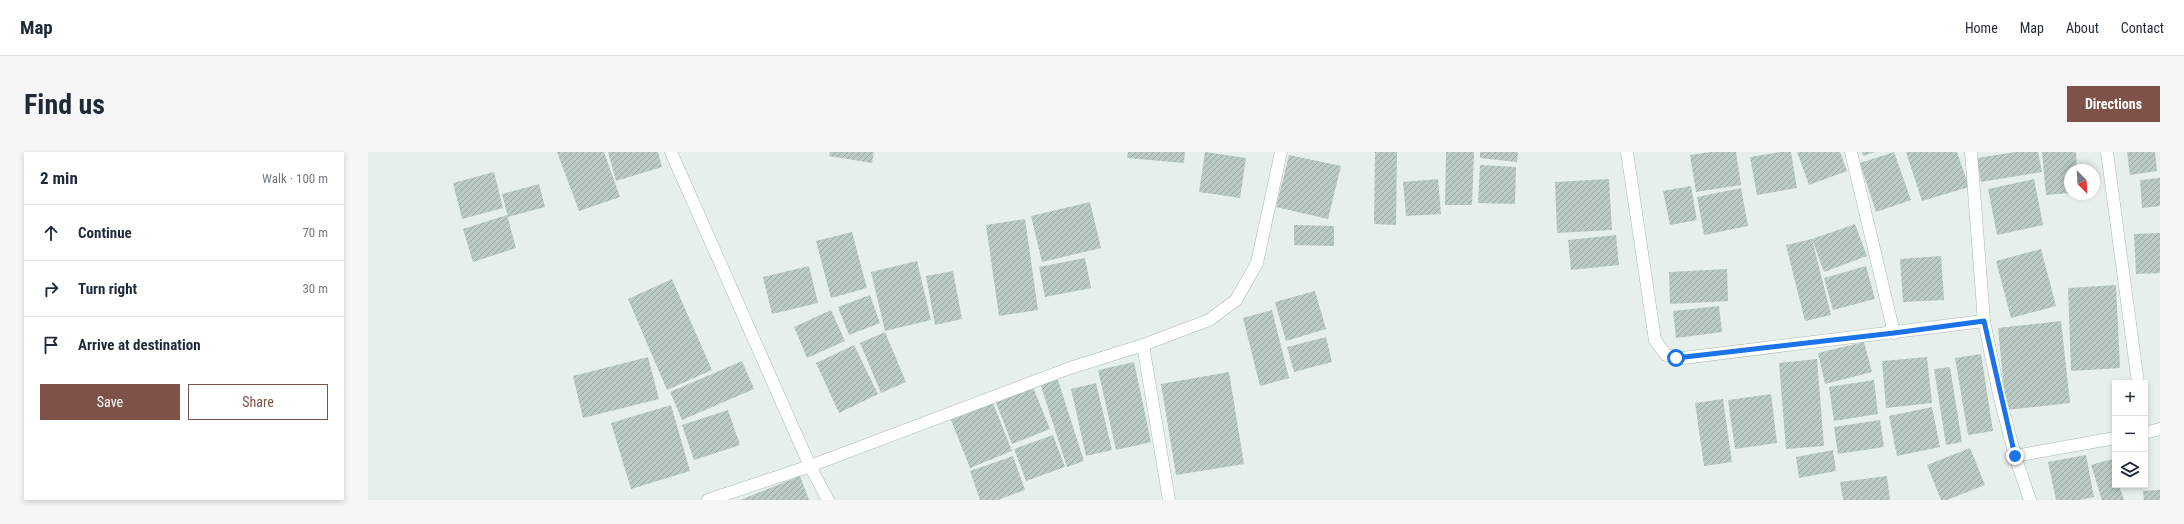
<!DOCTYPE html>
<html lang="en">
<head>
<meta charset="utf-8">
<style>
  :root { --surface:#fff; --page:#f6f6f7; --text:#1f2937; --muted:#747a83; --line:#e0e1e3; --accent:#7f5249 }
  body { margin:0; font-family:"Roboto Condensed",sans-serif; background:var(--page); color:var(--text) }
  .controls { position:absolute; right:12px; bottom:12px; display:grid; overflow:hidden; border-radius:0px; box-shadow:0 2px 6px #0003 }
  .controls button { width:36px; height:36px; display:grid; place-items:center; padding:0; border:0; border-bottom:1px solid var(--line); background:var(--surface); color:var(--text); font:20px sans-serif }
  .compass { position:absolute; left:1696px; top:12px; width:36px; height:36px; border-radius:50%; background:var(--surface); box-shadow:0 2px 6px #0003; rotate:156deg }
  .stop { position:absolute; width:12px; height:12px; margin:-9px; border:3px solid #1a73e8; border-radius:50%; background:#fff }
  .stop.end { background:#1a73e8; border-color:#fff; box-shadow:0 1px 4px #0008 }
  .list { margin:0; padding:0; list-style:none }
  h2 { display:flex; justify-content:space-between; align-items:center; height:52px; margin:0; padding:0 16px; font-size:17px }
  h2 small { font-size:13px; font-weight:400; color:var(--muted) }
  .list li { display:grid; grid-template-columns:26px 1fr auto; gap:12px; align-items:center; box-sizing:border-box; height:56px; padding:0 16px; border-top:1px solid var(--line) }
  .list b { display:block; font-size:15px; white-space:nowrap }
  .list em { font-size:13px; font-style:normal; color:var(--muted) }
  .actions { display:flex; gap:8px; padding:12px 16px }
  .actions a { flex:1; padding:9px 0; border:1px solid var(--accent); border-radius:0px; text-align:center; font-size:14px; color:var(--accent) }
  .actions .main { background:var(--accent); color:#fff }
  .icon { flex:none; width:22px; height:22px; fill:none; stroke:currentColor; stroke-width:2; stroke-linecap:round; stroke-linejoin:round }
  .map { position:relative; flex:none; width:1792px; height:348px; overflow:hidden; border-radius:0px }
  header { display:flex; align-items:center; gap:24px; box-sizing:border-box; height:56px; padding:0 20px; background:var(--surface); border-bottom:1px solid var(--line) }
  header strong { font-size:19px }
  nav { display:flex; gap:22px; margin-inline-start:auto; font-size:14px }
  .intro { display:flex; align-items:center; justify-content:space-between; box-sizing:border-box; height:96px; padding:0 24px }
  h1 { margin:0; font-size:28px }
  .button { padding:10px 18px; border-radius:0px; background:var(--accent); color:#fff; font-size:14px; font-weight:700 }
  main { display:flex; gap:24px; padding:0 24px }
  aside { flex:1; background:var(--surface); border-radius:0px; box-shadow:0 2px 6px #0003 }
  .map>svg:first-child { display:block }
  .building { fill:url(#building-hatch) }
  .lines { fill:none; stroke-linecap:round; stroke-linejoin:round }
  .street-casing { stroke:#a8b8b2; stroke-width:13 }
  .street { stroke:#fff; stroke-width:12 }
  .route { stroke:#1a73e8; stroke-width:5 }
</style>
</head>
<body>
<header>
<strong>Map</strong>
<nav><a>Home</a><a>Map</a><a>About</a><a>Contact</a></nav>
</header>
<div class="intro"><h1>Find us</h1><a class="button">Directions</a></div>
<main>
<aside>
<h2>2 min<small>Walk · 100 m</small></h2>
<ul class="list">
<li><svg class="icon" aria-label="ahead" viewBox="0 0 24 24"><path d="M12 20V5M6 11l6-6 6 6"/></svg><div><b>Continue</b></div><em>70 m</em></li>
<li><svg class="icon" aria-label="right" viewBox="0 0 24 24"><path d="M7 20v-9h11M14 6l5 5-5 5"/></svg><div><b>Turn right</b></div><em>30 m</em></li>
<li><svg class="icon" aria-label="arrive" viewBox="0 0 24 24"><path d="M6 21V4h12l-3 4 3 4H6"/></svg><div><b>Arrive at destination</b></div></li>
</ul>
<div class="actions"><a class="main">Save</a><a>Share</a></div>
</aside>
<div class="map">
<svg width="1792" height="348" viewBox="0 0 1792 348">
  <defs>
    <pattern id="building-hatch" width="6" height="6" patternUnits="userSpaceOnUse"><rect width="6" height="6" fill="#bbcac4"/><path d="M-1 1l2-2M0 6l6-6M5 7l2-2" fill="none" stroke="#98a6a0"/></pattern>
  </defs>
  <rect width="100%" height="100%" fill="#e6efeb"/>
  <path class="building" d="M 189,0 L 236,0 L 252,45 L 211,59 Z
    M 240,0 L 290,0 L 294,15 L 248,29 Z
    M 462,0 L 506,0 L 504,11 L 461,4 Z
    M 760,0 L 817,0 L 816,11 L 759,6 Z
    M 837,0 L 878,6 L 872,46 L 831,40 Z
    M 1007,0 L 1029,0 L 1028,73 L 1006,72 Z
    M 1078,0 L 1106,0 L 1104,53 L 1077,53 Z
    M 1112,0 L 1150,0 L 1149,10 L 1112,6 Z
    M 1342,0 L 1368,0 L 1373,33 L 1328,40 L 1322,3 Z
    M 1412,0 L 1423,0 L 1429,36 L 1389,43 L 1382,5 Z
    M 1429,0 L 1472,0 L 1479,19 L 1441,33 Z
    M 1494,0 L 1507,0 L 1495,4 Z
    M 1526,0 L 1543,48 L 1508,60 L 1492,11 Z
    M 1538,0 L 1589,0 L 1601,35 L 1554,49 Z
    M 1648,0 L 1670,0 L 1674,20 L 1613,30 L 1609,6 Z
    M 1674,0 L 1708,0 L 1709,18 L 1702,18 L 1702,41 L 1678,43 Z
    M 1759,0 L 1787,0 L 1789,19 L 1762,23 Z
    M 921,3 L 973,14 L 960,67 L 908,55 Z
    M 1112,13 L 1148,15 L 1147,52 L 1110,51 Z
    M 126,20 L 135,56 L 94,67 L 85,31 Z
    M 1792,26 L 1792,54 L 1774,56 L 1772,28 Z
    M 1070,27 L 1073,62 L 1038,64 L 1035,30 Z
    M 1241,27 L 1244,78 L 1189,81 L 1187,30 Z
    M 1666,27 L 1675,73 L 1629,83 L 1620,37 Z
    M 171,32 L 177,55 L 140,65 L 134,42 Z
    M 1323,34 L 1329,68 L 1302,73 L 1295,39 Z
    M 1373,36 L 1380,74 L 1336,83 L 1329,45 Z
    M 722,50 L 733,96 L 674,110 L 663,64 Z
    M 139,63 L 148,96 L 105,110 L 95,77 Z
    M 657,67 L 670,158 L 631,164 L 618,73 Z
    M 1487,72 L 1499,104 L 1456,120 L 1444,87 L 1463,163 L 1437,169 L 1418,93 L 1444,87 Z
    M 926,73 L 966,74 L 966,94 L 926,93 Z
    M 484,80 L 499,136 L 463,146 L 448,89 Z
    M 1792,81 L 1792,121 L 1768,122 L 1766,82 Z
    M 1248,83 L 1251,113 L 1203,118 L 1200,88 Z
    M 1673,97 L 1688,154 L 1643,166 L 1628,109 Z
    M 1573,104 L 1576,148 L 1535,150 L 1532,107 Z
    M 717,106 L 723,136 L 677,145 L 671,115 Z
    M 549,109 L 563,168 L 517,179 L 503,120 Z
    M 441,114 L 450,151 L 404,162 L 395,125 Z
    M 1498,114 L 1507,147 L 1465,158 L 1456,126 Z
    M 1359,117 L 1360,149 L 1302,152 L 1301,120 Z
    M 585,119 L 594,167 L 567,173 L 558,124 Z
    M 304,127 L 344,218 L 299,238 L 260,147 Z
    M 1748,133 L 1752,216 L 1703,219 L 1700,136 Z
    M 947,139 L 958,177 L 918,189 L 907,150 Z
    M 502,143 L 512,171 L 481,183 L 470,155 Z
    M 1351,154 L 1354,180 L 1308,186 L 1305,159 Z
    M 463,158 L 477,189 L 439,206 L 426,175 Z
    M 904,158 L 921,226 L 892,234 L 875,166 Z
    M 1693,169 L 1702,251 L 1638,258 L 1630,176 Z
    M 517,180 L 538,230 L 513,241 L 492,191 Z
    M 958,185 L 964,210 L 926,220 L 919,195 Z
    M 1496,190 L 1504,220 L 1457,232 L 1450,201 Z
    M 486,193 L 510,242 L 471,261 L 448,211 Z
    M 1613,202 L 1625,279 L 1600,283 L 1587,206 Z
    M 280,205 L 291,247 L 215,266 L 205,224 Z
    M 1559,205 L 1564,251 L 1518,256 L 1514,209 Z
    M 1449,207 L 1456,294 L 1418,297 L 1411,211 Z
    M 374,209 L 386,237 L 314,268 L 302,240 Z
    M 766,210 L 783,290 L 748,298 L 730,218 Z
    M 1582,215 L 1594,290 L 1578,293 L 1566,217 Z
    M 861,220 L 876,312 L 808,323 L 793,232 Z
    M 688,222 L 716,309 L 699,315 L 671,228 Z
    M 1506,228 L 1510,262 L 1466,269 L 1461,235 Z
    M 728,231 L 744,298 L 718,304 L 703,237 Z
    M 664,233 L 682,277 L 644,292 L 627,248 Z
    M 1403,242 L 1409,291 L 1367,297 L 1360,248 Z
    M 1355,247 L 1364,310 L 1336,314 L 1327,251 Z
    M 625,251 L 644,299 L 602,316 L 583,268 Z
    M 303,253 L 322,319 L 263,337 L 243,271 Z
    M 1564,255 L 1572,295 L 1529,304 L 1521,264 Z
    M 360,258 L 372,293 L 326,308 L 314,273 Z
    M 1512,268 L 1516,295 L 1470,302 L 1466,275 Z
    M 685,283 L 697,315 L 658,329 L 646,297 Z
    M 1602,296 L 1617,333 L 1579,348 L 1573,348 L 1559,313 Z
    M 1465,298 L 1468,319 L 1431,326 L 1428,305 Z
    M 1718,303 L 1726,345 L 1712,348 L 1688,348 L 1680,310 Z
    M 645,304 L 657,338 L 630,348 L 612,348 L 602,319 Z
    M 1744,307 L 1747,319 L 1747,333 L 1751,333 L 1756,348 L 1734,348 L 1723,313 Z
    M 432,324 L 441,348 L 372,348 Z
    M 1519,324 L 1522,348 L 1475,348 L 1472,330 Z
    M 1792,338 L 1792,348 L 1776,348 L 1775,339 Z"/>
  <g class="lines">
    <g class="street-casing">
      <path id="street" d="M 303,0 L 442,314 L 460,348
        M 1259,0 L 1287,188 L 1298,203 L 1315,206 L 1616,169
        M 1483,0 L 1526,181
        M 1603,0 L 1616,169 L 1631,242 L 1647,304 L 1662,348
        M 1739,0 L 1770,231
        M 775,193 L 801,348
        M 1777,281 L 1792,277
        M 1647,304 L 1747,286
        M 340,348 L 442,314 L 702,216 L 775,193 L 841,168 L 868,148 L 889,111 L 913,0"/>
    </g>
    <use href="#street" class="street"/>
  </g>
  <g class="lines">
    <path class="route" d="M 1308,206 L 1526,181 L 1616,169 L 1647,304"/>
  </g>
</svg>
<div class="controls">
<button>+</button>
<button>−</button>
<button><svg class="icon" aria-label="layers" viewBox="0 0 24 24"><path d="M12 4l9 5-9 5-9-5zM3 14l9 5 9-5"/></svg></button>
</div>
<svg class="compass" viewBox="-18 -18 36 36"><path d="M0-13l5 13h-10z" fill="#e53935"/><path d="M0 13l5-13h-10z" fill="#747a83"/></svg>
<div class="stop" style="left:1308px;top:206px"></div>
<div class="stop end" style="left:1647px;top:304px"></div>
</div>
</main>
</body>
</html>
